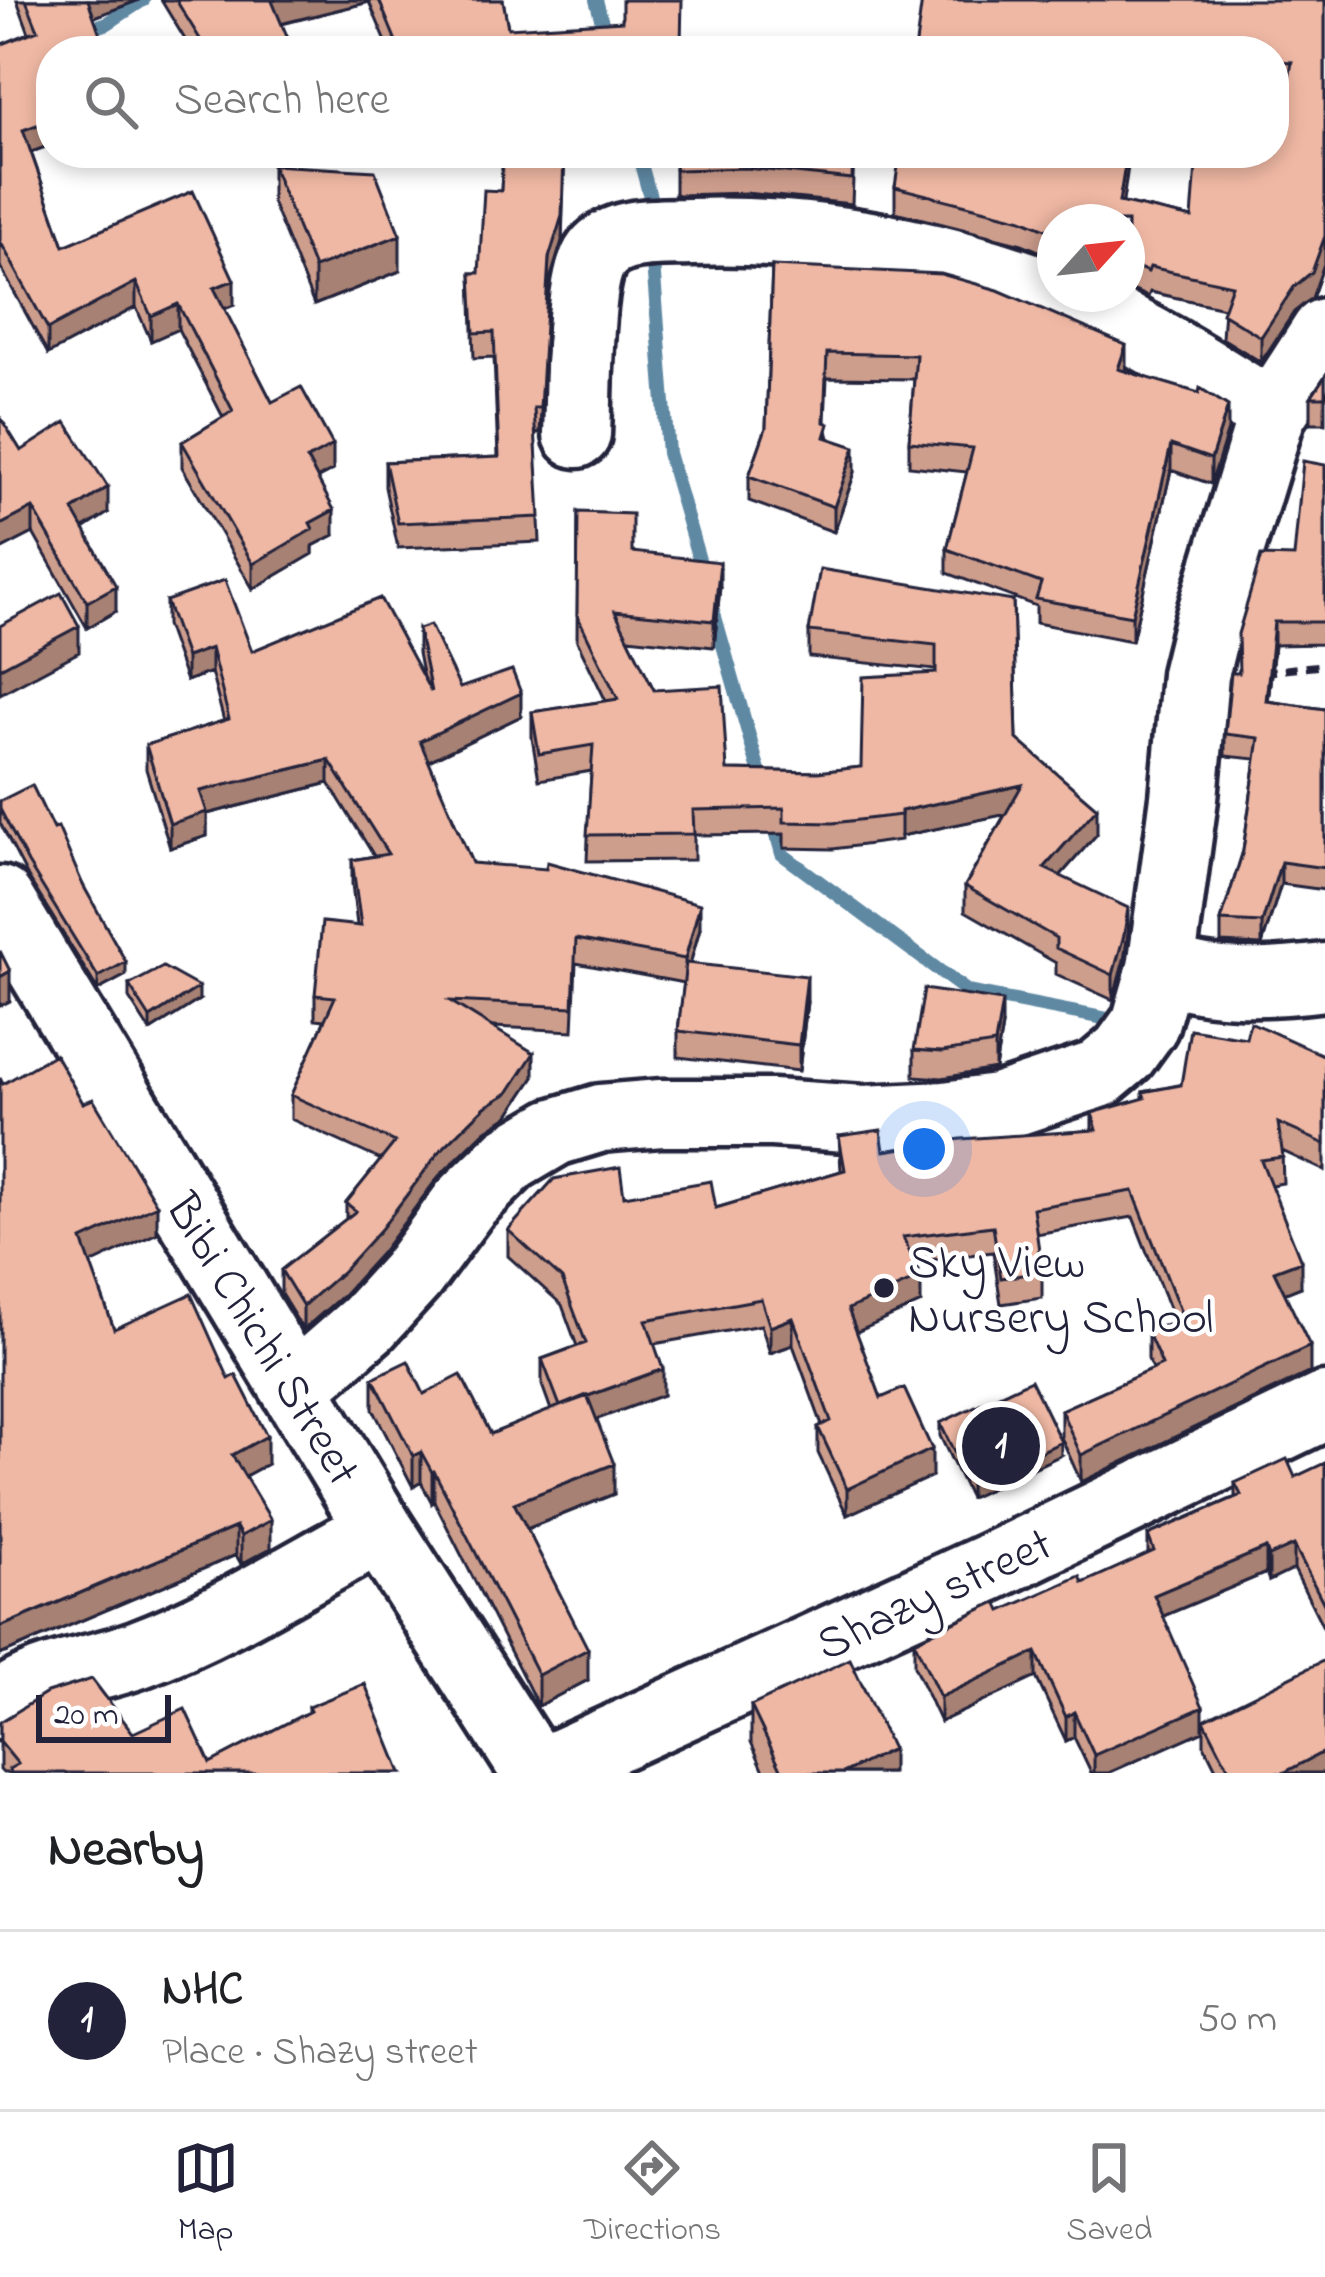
<!DOCTYPE html>
<html lang="en">
<head>
<meta charset="utf-8">
<style>
  :root { --surface:#fff; --page:#f2f2f2; --text:#202124; --muted:#757577; --line:#e0e0e0; --accent:#22223b }
  body { margin:0; font-family:"Indie Flower",sans-serif; background:var(--page); color:var(--text) }
  .compass { position:absolute; left:1037px; top:204px; width:108px; height:108px; border-radius:50%; background:var(--surface); box-shadow:0 6px 18px #0003; rotate:63deg }
  .scale { position:absolute; left:36px; bottom:30px; width:135px; box-sizing:border-box; padding-left:12px; border:6px solid #22223b; border-top:0; font-size:33px; line-height:42px; white-space:nowrap; color:#22223b; -webkit-text-stroke:9px #fff; paint-order:stroke }
  .you { position:absolute; left:924px; top:1149px; width:42px; height:42px; margin:-30px; border:9px solid #fff; border-radius:50%; background:#1a73e8; box-shadow:0 0 0 18px #1a73e833 }
  .badge { display:grid; place-items:center; width:78px; height:78px; border-radius:50%; background:var(--accent); color:#fff; font-size:39px; font-weight:700 }
  .pin { position:absolute; translate:-50% -50%; border:6px solid #fff; box-shadow:0 3px 12px #0006 }
  .list { margin:0; padding:0; list-style:none }
  h2 { display:flex; justify-content:space-between; align-items:center; height:156px; margin:0; padding:0 48px; font-size:51px }
  h2 small { font-size:39px; font-weight:400; color:var(--muted) }
  .list li { display:grid; grid-template-columns:78px 1fr auto; gap:36px; align-items:center; box-sizing:border-box; height:180px; padding:0 48px; border-top:3px solid var(--line) }
  .list b { display:block; font-size:45px; white-space:nowrap }
  .list p { margin:0; font-size:39px; white-space:nowrap; color:var(--muted) }
  .list em { font-size:39px; font-style:normal; color:var(--muted) }
  .icon { flex:none; width:66px; height:66px; fill:none; stroke:currentColor; stroke-width:2; stroke-linecap:round; stroke-linejoin:round }
  .map { position:relative; flex:none; width:1325px; height:1773px; overflow:hidden }
  .search { position:absolute; background:var(--surface); box-shadow:0 6px 18px #0003; left:36px; right:36px; top:36px; height:132px; display:flex; align-items:center; gap:30px; box-sizing:border-box; padding:0 42px; border-radius:48px; color:var(--muted); font-size:45px }
  .sheet { height:336px; background:var(--surface) }
  nav { display:flex; justify-content:space-around; align-items:center; box-sizing:border-box; height:168px; border-top:3px solid var(--line); background:var(--surface); font-size:33px; color:var(--muted) }
  nav a { display:grid; justify-items:center; gap:6px }
  nav .on { color:var(--accent) }
  .map>svg:first-child { display:block }
  .lines { fill:none; stroke-linecap:round; stroke-linejoin:round }
  .stream { stroke:#5f89a3; stroke-width:14 }
  .minor-casing { stroke:#22223b; stroke-width:75 }
  .path { stroke:#22223b; stroke-width:8; stroke-dasharray:12 9; stroke-linecap:butt }
  .minor { stroke:#fff; stroke-width:66 }
  .wall { fill:#ce9e8d; stroke:#22223b; stroke-width:3 }
  .shaded-wall { fill:#a78173; stroke:#22223b; stroke-width:3 }
  .building { fill:#efb8a4; stroke:#22223b; stroke-width:3 }
  .poi-dot { fill:#22223b; stroke:#fff; stroke-width:4.5 }
  .labels { text-anchor:middle; stroke-width:9; stroke-linejoin:round; paint-order:stroke }
  .poi-label { font-size:48px; fill:#22223b; stroke:#fff; text-anchor:start }
  .street-label { font-size:48px; fill:#22223b; stroke:#fff }
</style>
</head>
<body>
<div class="map">
<svg width="1325" height="1773" viewBox="0 0 1325 1773">
  <rect width="100%" height="100%" fill="#fff"/>
  <filter id="ink" filterUnits="userSpaceOnUse"><feTurbulence type="fractalNoise" baseFrequency=".00833" numOctaves="2"/><feDisplacementMap in="SourceGraphic" scale="24" xChannelSelector="R" yChannelSelector="G"/><feConvolveMatrix kernelMatrix="1 2 1 2 8 2 1 2 1" color-interpolation-filters="sRGB"/></filter>
  <g filter="url(#ink)">
    <g class="lines">
      <path class="stream" d="M 596,0 L 610,51
        M 84,31 L 108,23 L 143,0
        M 638,153 L 652,204 L 651,217
        M 652,251 L 668,453 L 704,577
        M 713,610 L 763,785
        M 772,818 L 782,854 L 968,992 L 1124,1022"/>
      <g class="minor-casing">
        <path id="minor" d="M 577,434 C 579,398 577,279 597,254 C 617,229 661,233 691,232 C 825,227 985,260 1107,318 C 1164,345 1219,380 1272,414
          M 0,900 L 380,1530 L 536,1773
          M 1161,968 C 1215,987 1269,984 1325,977
          M 296,1386 L 368,1323 L 411,1276 L 465,1203 L 511,1158 L 555,1132 L 601,1118 L 661,1113 L 772,1113 L 863,1119 L 945,1115 L 997,1108 L 1099,1074 L 1124,1053 L 1145,1024 L 1161,968 L 1184,798 L 1195,675 L 1207,626 L 1272,414 L 1325,332
          M 0,1706 C 40,1673 91,1672 139,1654 C 222,1623 301,1572 380,1530
          M 538,1773 L 988,1568 L 1325,1406"/>
      </g>
      <path class="path" d="M 1263,672 L 1325,665"/>
      <use href="#minor" class="minor"/>
    </g>
    <path class="wall" d="M 17,0 L 139,0 L 94,17 L 51,51 L 51,145 L 31,152 L 64,246 L 234,305 L 224,309 L 272,402 L 333,470 L 317,478 L 334,535 L 313,546 L 313,554 L 253,589 L 182,467 L 182,442 L 223,417 L 178,329 L 151,341 L 136,307 L 48,354 L 0,266 L 0,45 L 29,33 Z
      M 161,0 L 503,0 L 508,28 L 681,45 L 710,51 L 390,51 L 369,2 L 282,24 L 293,51 L 192,51 Z
      M 1325,0 L 1325,261 L 1312,298 L 1294,312 L 1261,362 L 1222,338 L 1224,308 L 1150,292 L 1148,297 L 1127,288 L 1127,222 L 1055,222 L 1055,258 L 1022,244 L 895,212 L 895,187 L 1123,203 L 1192,218 L 1276,154 L 1288,86 L 1274,86 L 1274,51 L 915,51 Z
      M 503,153 L 854,153 L 852,204 L 746,193 L 678,195 L 675,194 L 675,169 L 677,157 L 565,154 L 562,241 L 549,283 L 540,433 L 535,433 L 540,542 L 398,548 L 385,487 L 385,462 L 498,457 L 494,357 L 474,358 L 471,273 L 479,273 L 501,191 Z
      M 272,165 L 400,271 L 314,305 L 272,202 Z
      M 772,266 L 1125,371 L 1228,430 L 1211,484 L 1171,470 L 1132,641 L 1036,623 L 1036,606 L 947,573 L 947,549 L 967,472 L 909,466 L 909,442 L 914,379 L 827,378 L 825,422 L 829,438 L 855,472 L 834,532 L 749,501 L 749,476 L 766,428 Z
      M 1325,376 L 1325,423 L 1311,423 L 1311,397 Z
      M 0,417 L 21,451 L 108,513 L 84,529 L 116,611 L 87,628 L 33,533 L 0,550 Z
      M 1325,465 L 1325,644 L 1274,645 L 1268,701 L 1325,709 L 1325,890 L 1281,884 L 1262,945 L 1221,943 L 1221,921 L 1243,851 L 1256,759 L 1225,756 L 1225,734 L 1238,673 L 1294,557 Z
      M 578,512 L 632,552 L 720,587 L 714,647 L 628,638 L 654,690 L 727,770 L 818,772 L 861,767 L 936,673 L 936,670 L 809,657 L 809,631 L 1013,601 L 1017,739 L 1097,834 L 1060,876 L 1128,933 L 1124,960 L 1113,1000 L 1056,974 L 1056,963 L 965,911 L 965,886 L 1005,814 L 901,836 L 901,840 L 833,849 L 784,848 L 784,834 L 694,835 L 694,860 L 587,861 L 591,771 L 539,780 L 532,738 L 532,712 L 606,701 L 577,641 Z
      M 166,601 L 252,651 L 423,678 L 418,653 L 418,629 L 460,688 L 521,716 L 429,761 L 472,863 L 700,928 L 690,963 L 807,1002 L 799,1071 L 678,1057 L 678,1031 L 684,983 L 576,963 L 573,1031 L 493,1027 L 534,1077 L 508,1116 L 485,1131 L 439,1176 L 382,1252 L 342,1296 L 303,1330 L 281,1294 L 281,1270 L 346,1219 L 346,1203 L 381,1160 L 291,1119 L 291,1095 L 325,1020 L 315,1019 L 315,995 L 357,925 L 352,884 L 352,860 L 374,856 L 329,783 L 207,814 L 207,836 L 170,848 L 146,769 L 146,745 L 224,721 L 211,672 L 186,681 L 166,625 Z
      M 0,801 L 53,829 L 83,885 L 126,975 L 98,990 L 28,877 L 0,823 Z
      M 129,985 L 199,1000 L 150,1031 L 129,998 Z
      M 1002,1026 L 995,1069 L 942,1078 L 914,1076 L 914,1050 Z
      M 1325,1056 L 1325,1171 L 1282,1151 L 1283,1183 L 1271,1185 L 1301,1287 L 1284,1293 L 1310,1372 L 1081,1482 L 1061,1437 L 1061,1410 L 1152,1369 L 1148,1359 L 1148,1333 L 1174,1321 L 1133,1217 L 1036,1234 L 1042,1272 L 1042,1298 L 1001,1304 L 993,1252 L 914,1262 L 921,1303 L 856,1332 L 881,1398 L 932,1476 L 847,1515 L 818,1453 L 818,1427 L 822,1425 L 793,1345 L 770,1353 L 761,1325 L 654,1344 L 663,1395 L 596,1419 L 614,1494 L 527,1529 L 588,1680 L 538,1706 L 434,1501 L 432,1503 L 421,1482 L 413,1487 L 373,1409 L 373,1378 L 424,1394 L 491,1434 L 551,1410 L 542,1385 L 542,1359 L 577,1346 L 562,1305 L 508,1256 L 508,1230 L 624,1196 L 716,1208 L 841,1171 L 839,1136 L 884,1151 L 1092,1130 L 1092,1113 L 1143,1099 L 1143,1092 Z
      M 3,1084 L 157,1233 L 90,1264 L 114,1329 L 267,1464 L 245,1476 L 271,1548 L 241,1564 L 236,1555 L 0,1655 Z
      M 940,1423 L 1061,1455 L 970,1498 L 940,1436 Z
      M 1325,1463 L 1325,1631 L 1294,1569 L 1269,1581 L 1266,1573 L 1163,1616 L 1203,1731 L 1108,1773 L 1091,1773 L 1074,1737 L 1066,1741 L 1036,1677 L 940,1722 L 914,1666 L 914,1641 L 1083,1583 L 1148,1554 L 1148,1535 L 1235,1497 L 1235,1483 L 1295,1477 Z
      M 751,1706 L 892,1773 L 765,1773 L 751,1742 Z
      M 308,1707 L 401,1773 L 3,1773 L 0,1770 L 0,1722 L 133,1733 L 210,1763 L 308,1712 Z
      M 1204,1720 L 1325,1773 L 1218,1773 L 1204,1745 Z"/>
    <path class="shaded-wall" d="M 87,0 L 139,0 L 87,20 Z
      M 276,0 L 369,0 L 369,2 L 272,26 L 272,1 Z
      M 456,43 L 456,51 L 435,51 Z
      M 51,120 L 51,145 L 23,155 L 23,130 Z
      M 564,153 L 562,241 L 549,283 L 540,433 L 549,258 Z
      M 1127,153 L 1130,153 L 1120,222 L 1119,202 Z
      M 400,235 L 400,271 L 314,305 L 314,268 Z
      M 1325,236 L 1325,261 L 1312,298 L 1294,312 L 1261,362 L 1261,337 Z
      M 234,280 L 234,305 L 214,313 L 214,288 Z
      M 136,282 L 136,307 L 48,354 L 48,329 Z
      M 178,304 L 178,329 L 151,341 L 151,316 Z
      M 1126,345 L 1126,370 L 1118,394 L 1118,369 Z
      M 1228,406 L 1228,430 L 1211,484 L 1211,459 Z
      M 333,445 L 333,470 L 307,484 L 307,459 Z
      M 1171,445 L 1171,470 L 1132,641 L 1132,616 Z
      M 855,447 L 855,472 L 834,532 L 834,507 Z
      M 108,487 L 108,513 L 73,535 L 73,510 Z
      M 33,508 L 33,533 L 0,550 L 0,525 Z
      M 334,510 L 334,535 L 313,546 L 313,554 L 253,589 L 253,564 L 310,523 Z
      M 720,562 L 720,587 L 714,647 L 714,621 Z
      M 116,586 L 116,611 L 87,628 L 87,602 Z
      M 1274,622 L 1274,645 L 1266,723 L 1266,701 Z
      M 79,626 L 79,652 L 0,694 L 0,668 Z
      M 211,648 L 211,672 L 186,681 L 186,657 Z
      M 521,693 L 521,716 L 420,765 L 420,741 Z
      M 329,760 L 329,783 L 207,814 L 207,836 L 170,848 L 170,824 L 200,791 Z
      M 1022,785 L 1022,811 L 901,836 L 901,811 Z
      M 1097,808 L 1097,834 L 1044,894 L 1044,868 Z
      M 1281,862 L 1281,884 L 1262,945 L 1262,923 Z
      M 700,904 L 700,928 L 685,983 L 685,959 Z
      M 1128,908 L 1128,933 L 1124,960 L 1113,1000 L 1113,975 Z
      M 126,962 L 126,975 L 98,990 L 98,977 Z
      M 10,971 L 10,1001 L 0,1006 L 0,977 Z
      M 807,976 L 807,1002 L 799,1071 L 799,1045 Z
      M 199,987 L 199,1000 L 150,1031 L 150,1018 Z
      M 1002,1001 L 1002,1026 L 995,1069 L 995,1044 Z
      M 534,1053 L 534,1077 L 508,1116 L 485,1131 L 439,1176 L 382,1252 L 342,1296 L 303,1330 L 303,1306 L 439,1152 L 485,1107 Z
      M 157,1205 L 157,1233 L 82,1268 L 82,1240 Z
      M 1301,1261 L 1301,1287 L 1274,1298 L 1274,1271 Z
      M 921,1277 L 921,1303 L 848,1336 L 848,1309 Z
      M 793,1318 L 793,1345 L 770,1353 L 770,1327 Z
      M 1310,1346 L 1310,1372 L 1081,1482 L 1081,1455 Z
      M 663,1369 L 663,1395 L 560,1433 L 560,1406 Z
      M 267,1436 L 267,1464 L 232,1483 L 232,1455 Z
      M 1061,1442 L 1061,1455 L 970,1498 L 970,1485 Z
      M 932,1449 L 932,1476 L 847,1515 L 847,1489 Z
      M 421,1452 L 421,1482 L 413,1487 L 413,1456 Z
      M 614,1464 L 614,1494 L 514,1534 L 514,1503 Z
      M 434,1471 L 434,1501 L 432,1503 L 432,1472 Z
      M 271,1520 L 271,1548 L 241,1564 L 241,1536 Z
      M 236,1527 L 236,1555 L 0,1655 L 0,1627 Z
      M 1294,1545 L 1294,1569 L 1269,1581 L 1269,1556 Z
      M 1266,1548 L 1266,1573 L 1154,1620 L 1154,1595 Z
      M 588,1649 L 588,1680 L 538,1706 L 538,1675 Z
      M 1036,1652 L 1036,1677 L 940,1722 L 940,1697 Z
      M 1203,1707 L 1203,1731 L 1108,1773 L 1094,1773 L 1094,1755 Z
      M 1074,1712 L 1074,1737 L 1066,1741 L 1066,1717 Z
      M 892,1749 L 892,1773 L 843,1773 Z
      M 1325,1751 L 1325,1773 L 1283,1773 Z"/>
    <path class="building" d="M 26,0 L 88,0 L 106,51 L 51,51 L 51,120 L 23,130 L 64,246 L 193,191 L 234,280 L 214,288 L 272,402 L 301,387 L 333,445 L 307,459 L 334,510 L 310,523 L 313,529 L 253,564 L 182,442 L 233,411 L 178,304 L 151,316 L 136,282 L 48,329 L 0,241 L 0,45 L 38,30 Z
      M 176,0 L 276,0 L 272,1 L 293,51 L 196,51 L 205,47 Z
      M 379,0 L 503,0 L 508,28 L 622,21 L 622,0 L 682,0 L 681,45 L 710,51 L 457,51 L 456,43 L 435,51 L 400,51 Z
      M 922,0 L 1325,0 L 1325,236 L 1312,272 L 1294,287 L 1261,337 L 1222,313 L 1232,285 L 1150,267 L 1148,272 L 1127,263 L 1127,222 L 1055,222 L 1055,233 L 1022,219 L 895,187 L 900,153 L 1127,153 L 1119,202 L 1192,218 L 1197,153 L 1276,154 L 1292,62 L 1274,61 L 1274,51 L 1237,51 L 1237,46 L 1142,48 L 1142,51 L 915,51 Z
      M 503,153 L 564,153 L 562,216 L 549,258 L 540,408 L 534,408 L 540,517 L 398,523 L 385,462 L 499,457 L 494,332 L 474,333 L 471,273 L 479,273 L 484,190 L 501,191 Z
      M 678,153 L 853,153 L 852,179 L 746,168 L 678,170 L 675,169 Z
      M 272,165 L 375,171 L 400,235 L 314,268 Z
      M 772,266 L 941,274 L 998,290 L 1126,345 L 1118,369 L 1199,393 L 1200,388 L 1228,406 L 1211,459 L 1171,445 L 1132,616 L 1036,599 L 1041,583 L 947,549 L 973,448 L 909,442 L 916,355 L 827,353 L 824,422 L 829,424 L 825,437 L 855,447 L 834,507 L 749,476 L 766,428 Z
      M 1325,376 L 1325,397 L 1311,397 Z
      M 0,417 L 21,451 L 66,422 L 108,487 L 73,510 L 116,586 L 87,602 L 33,508 L 0,525 Z
      M 1303,461 L 1325,465 L 1325,622 L 1274,622 L 1266,701 L 1325,709 L 1325,868 L 1281,862 L 1262,923 L 1221,921 L 1243,851 L 1259,738 L 1225,734 L 1231,673 L 1239,673 L 1238,634 L 1261,556 L 1294,557 Z
      M 578,512 L 632,514 L 632,552 L 720,562 L 714,621 L 615,611 L 654,690 L 722,686 L 727,770 L 818,772 L 861,767 L 863,677 L 936,673 L 936,645 L 809,631 L 820,569 L 1013,601 L 1017,739 L 1097,808 L 1044,868 L 1128,908 L 1124,935 L 1113,975 L 1056,948 L 1056,938 L 965,886 L 1022,785 L 901,811 L 901,815 L 833,823 L 784,822 L 784,808 L 693,810 L 694,834 L 587,835 L 593,745 L 539,754 L 532,712 L 618,699 L 577,615 Z
      M 225,580 L 252,651 L 380,598 L 431,692 L 418,629 L 430,625 L 460,688 L 512,670 L 521,693 L 420,741 L 472,863 L 546,869 L 547,862 L 700,904 L 685,959 L 576,939 L 573,1007 L 450,1001 L 534,1053 L 508,1093 L 485,1107 L 439,1152 L 382,1228 L 342,1272 L 303,1306 L 281,1270 L 356,1211 L 346,1203 L 395,1142 L 291,1095 L 335,997 L 315,995 L 322,922 L 361,926 L 352,860 L 388,854 L 329,760 L 200,791 L 207,812 L 170,824 L 146,745 L 229,719 L 211,648 L 186,657 L 166,601 Z
      M 61,593 L 79,626 L 0,668 L 0,626 Z
      M 32,785 L 53,829 L 58,827 L 83,885 L 126,962 L 98,977 L 28,863 L 0,809 L 0,801 Z
      M 0,951 L 10,971 L 0,977 Z
      M 686,963 L 807,976 L 799,1045 L 678,1031 Z
      M 163,967 L 199,987 L 150,1018 L 129,985 Z
      M 924,989 L 1002,1001 L 995,1044 L 942,1052 L 914,1050 Z
      M 1250,1022 L 1325,1056 L 1325,1144 L 1278,1123 L 1283,1157 L 1261,1160 L 1301,1261 L 1274,1271 L 1310,1346 L 1081,1455 L 1061,1410 L 1162,1365 L 1148,1333 L 1183,1318 L 1133,1191 L 1033,1208 L 1042,1272 L 1001,1278 L 993,1226 L 903,1237 L 921,1277 L 848,1309 L 881,1398 L 904,1388 L 932,1449 L 847,1489 L 818,1427 L 831,1421 L 793,1318 L 770,1327 L 761,1299 L 646,1320 L 663,1369 L 560,1406 L 542,1359 L 586,1343 L 562,1279 L 508,1230 L 554,1179 L 620,1167 L 624,1196 L 711,1181 L 716,1208 L 845,1170 L 839,1136 L 881,1130 L 884,1151 L 961,1139 L 1097,1130 L 1092,1113 L 1145,1098 L 1143,1092 L 1181,1085 L 1190,1029 L 1246,1038 Z
      M 55,1054 L 83,1103 L 93,1099 L 157,1205 L 82,1240 L 114,1329 L 191,1294 L 229,1379 L 236,1375 L 267,1436 L 232,1455 L 271,1520 L 241,1536 L 236,1527 L 0,1627 L 0,1078 L 3,1084 Z
      M 408,1361 L 424,1394 L 461,1375 L 491,1434 L 587,1395 L 614,1464 L 514,1503 L 588,1649 L 538,1675 L 434,1471 L 432,1472 L 421,1452 L 413,1456 L 373,1378 Z
      M 1031,1380 L 1061,1442 L 970,1485 L 940,1423 Z
      M 1287,1459 L 1295,1477 L 1325,1463 L 1325,1606 L 1294,1545 L 1269,1556 L 1266,1548 L 1154,1595 L 1203,1707 L 1094,1755 L 1074,1712 L 1066,1717 L 1036,1652 L 940,1697 L 914,1641 L 997,1602 L 1001,1611 L 1080,1576 L 1083,1583 L 1154,1551 L 1148,1535 L 1241,1495 L 1235,1483 Z
      M 850,1659 L 892,1749 L 843,1773 L 783,1773 L 751,1706 Z
      M 1325,1660 L 1325,1751 L 1283,1773 L 1231,1773 L 1204,1720 Z
      M 92,1679 L 133,1733 L 185,1709 L 210,1763 L 310,1711 L 308,1707 L 365,1684 L 401,1773 L 11,1773 L 9,1769 L 18,1764 L 0,1742 L 0,1722 L 47,1693 Z"/>
  </g>
  <circle class="poi-dot" cx="884" cy="1288" r="12"/>
  <g class="labels">
    <g class="poi-label">
      <text x="908" y="1277">Sky View<tspan x="908" dy="55">Nursery School</tspan></text>
    </g>
    <g class="street-label">
      <text transform="translate(265 1338) rotate(59)" y="17">Bibi Chichi Street</text>
      <text transform="translate(933 1592) rotate(-25)" y="17">Shazy street</text>
    </g>
  </g>
</svg>
<svg class="compass" viewBox="-18 -18 36 36"><path d="M0-13l5 13h-10z" fill="#e53935"/><path d="M0 13l5-13h-10z" fill="#757577"/></svg>
<div class="scale">20 m</div>
<div class="you"></div>
<div class="pin badge" style="left:1001px;top:1446px">1</div>
<div class="search"><svg class="icon" aria-label="search" viewBox="0 0 24 24"><circle cx="10" cy="10" r="6"/><path d="M15 15l6 6"/></svg>Search here</div>
</div>
<section class="sheet">
<h2>Nearby<small></small></h2>
<ul class="list">
<li><span class="badge">1</span><div><b>NHC</b><p>Place · Shazy street</p></div><em>50 m</em></li>
</ul>
</section>
<nav>
<a class="on"><svg class="icon" aria-label="map" viewBox="0 0 24 24"><path d="M3 6l6-2 6 2 6-2v14l-6 2-6-2-6 2zM9 4v14M15 6v14"/></svg>Map</a>
<a><svg class="icon" aria-label="directions" viewBox="0 0 24 24"><path d="M12 3l9 9-9 9-9-9zM9 14v-3h6M13 9l2 2-2 2"/></svg>Directions</a>
<a><svg class="icon" aria-label="saved" viewBox="0 0 24 24"><path d="M7 4h10v16l-5-4-5 4z"/></svg>Saved</a>
</nav>
</body>
</html>
